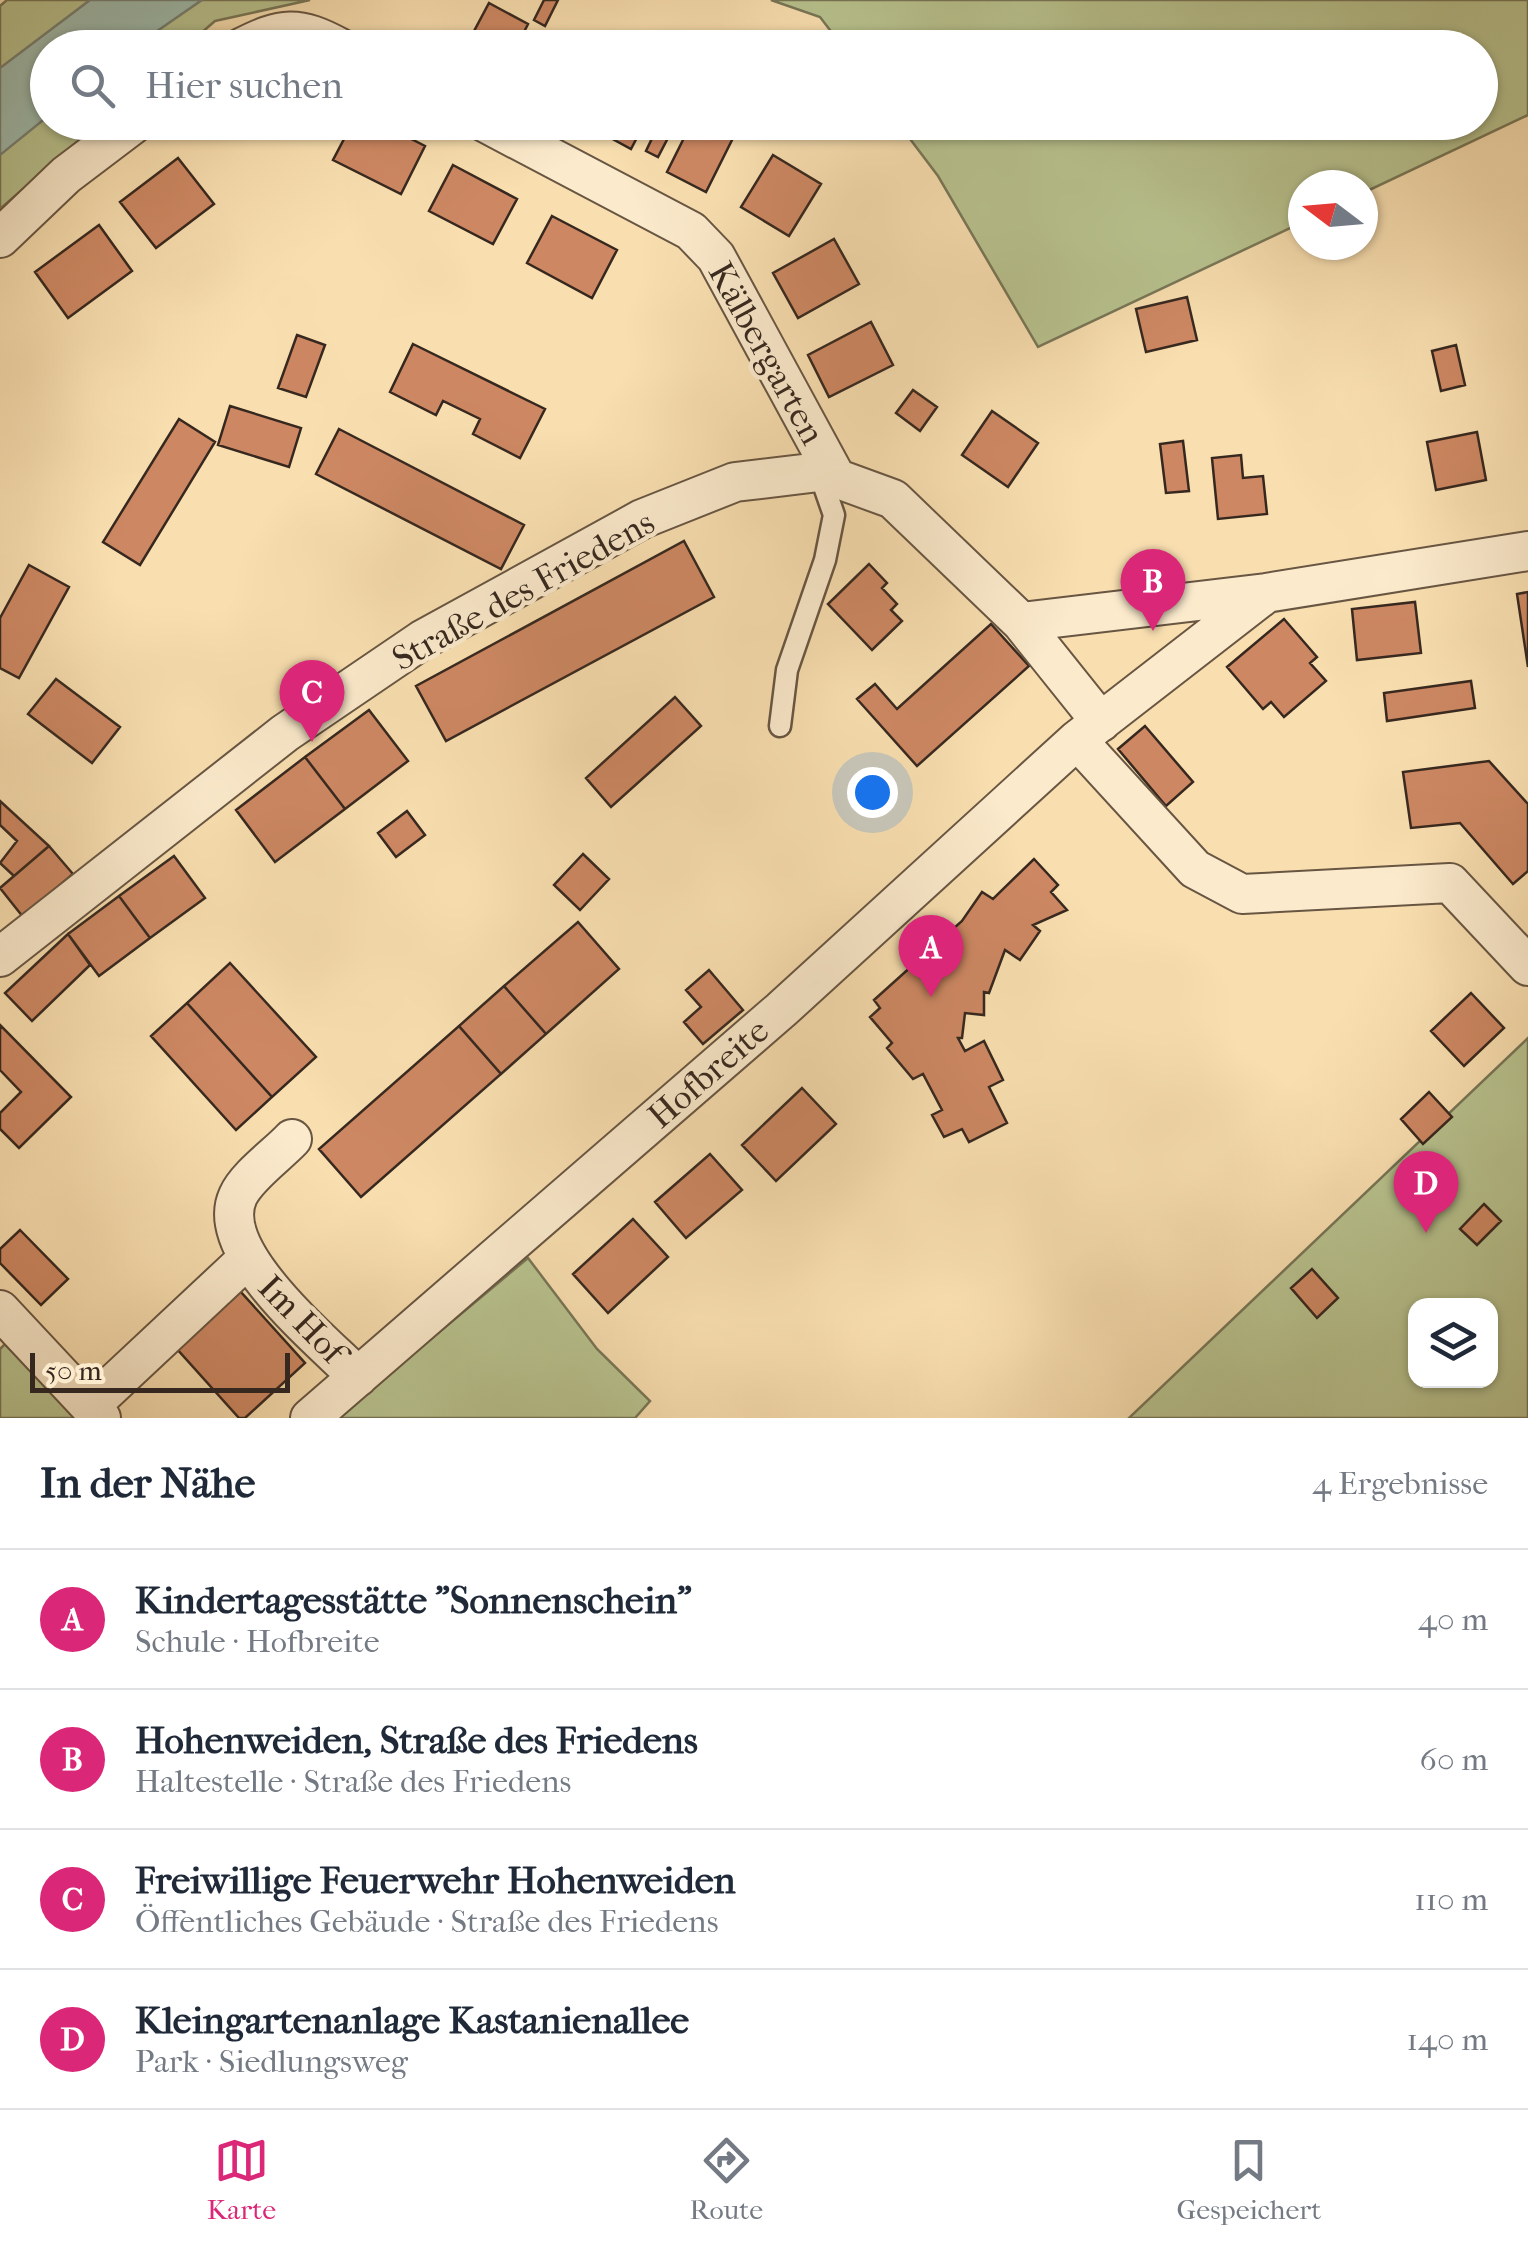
<!DOCTYPE html>
<html lang="de">
<head>
<meta charset="utf-8">
<style>
  :root { --surface:#fff; --page:#f2f2f3; --text:#1f2937; --muted:#747a83; --line:#e0e1e3; --accent:#db2777 }
  body { margin:0; font-family:"IM FELL French Canon",serif; background:var(--page); color:var(--text) }
  .controls { position:absolute; right:30px; bottom:30px; display:grid; overflow:hidden; border-radius:20px; box-shadow:0 2px 8px #0004 }
  .controls button { width:90px; height:90px; display:grid; place-items:center; padding:0; border:0; border-bottom:2px solid var(--line); background:var(--surface); color:var(--text); font:50px sans-serif }
  .compass { position:absolute; left:1288px; top:170px; width:90px; height:90px; border-radius:50%; background:var(--surface); box-shadow:0 2px 8px #0004; rotate:286deg }
  .scale { position:absolute; left:30px; bottom:25px; width:260px; box-sizing:border-box; padding-left:10px; border:5px solid #37281f; border-top:0; font-size:28px; line-height:35px; white-space:nowrap; color:#37281f; -webkit-text-stroke:8px #fbeacc; paint-order:stroke }
  .you { position:absolute; left:872px; top:792px; width:35px; height:35px; margin:-25px; border:8px solid #fff; border-radius:50%; background:#1a73e8; box-shadow:0 0 0 15px #1a73e833 }
  .badge { display:grid; place-items:center; width:65px; height:65px; border-radius:50%; background:var(--accent); color:#fff; font-size:32px; font-weight:700 }
  .pin { position:absolute; translate:-50% -82px; filter:drop-shadow(0 2px 5px #0008) }
  .pin::after { content:''; position:absolute; top:52px; width:35px; height:30px; background:inherit; clip-path:polygon(0 0,100% 0,50% 100%) }
  .list { margin:0; padding:0; list-style:none }
  h2 { display:flex; justify-content:space-between; align-items:center; height:130px; margin:0; padding:0 40px; font-size:42px }
  h2 small { font-size:32px; font-weight:400; color:var(--muted) }
  .list li { display:grid; grid-template-columns:65px 1fr auto; gap:30px; align-items:center; box-sizing:border-box; height:140px; padding:0 40px; border-top:2px solid var(--line) }
  .list b { display:block; font-size:38px; white-space:nowrap }
  .list p { margin:0; font-size:32px; white-space:nowrap; color:var(--muted) }
  .list em { font-size:32px; font-style:normal; color:var(--muted) }
  .icon { flex:none; width:55px; height:55px; fill:none; stroke:currentColor; stroke-width:2; stroke-linecap:round; stroke-linejoin:round }
  .map { position:relative; flex:none; width:1528px; height:1418px; overflow:hidden }
  .search { position:absolute; background:var(--surface); box-shadow:0 2px 8px #0004; left:30px; right:30px; top:30px; height:110px; display:flex; align-items:center; gap:25px; box-sizing:border-box; padding:0 35px; border-radius:55px; color:var(--muted); font-size:38px }
  .sheet { height:690px; background:var(--surface) }
  nav { display:flex; justify-content:space-around; align-items:center; box-sizing:border-box; height:140px; border-top:2px solid var(--line); background:var(--surface); font-size:28px; color:var(--muted) }
  nav a { display:grid; justify-items:center; gap:5px }
  nav .on { color:var(--accent) }
  .map>svg:first-child { display:block }
  .green { fill:#b8c38f; stroke:#787657; stroke-width:2.5; fill-rule:evenodd }
  .water { fill:#9ebcae; stroke:#758175; stroke-width:2.5 }
  .building { fill:#cd8863; stroke:#37281f; stroke-width:2.5 }
  .lines { fill:none; stroke-linecap:round; stroke-linejoin:round }
  .service-casing { stroke:#685643; stroke-width:25 }
  .minor-casing { stroke:#685643; stroke-width:42 }
  .service { stroke:#fbeacc; stroke-width:20 }
  .minor { stroke:#fbeacc; stroke-width:38 }
  .labels { text-anchor:middle; stroke-width:9; stroke-linejoin:round; paint-order:stroke }
  .street-label { font-size:35px; fill:#37281f; stroke:#fbeacc }
</style>
</head>
<body>
<div class="map">
<svg width="1528" height="1418" viewBox="0 0 1528 1418">
  <rect width="100%" height="100%" fill="#f9dfb0"/>
  <filter id="stains"><feTurbulence type="fractalNoise" baseFrequency=".002" numOctaves="4"/><feColorMatrix values="0 0 0 0 .2 0 0 0 0 .09 0 0 0 0 .02 0 0 0 .5 -.17"/></filter>
  <radialGradient id="worn" r=".72"><stop offset=".6" stop-color="#630" stop-opacity="0"/><stop offset="1" stop-color="#630" stop-opacity=".3"/></radialGradient>
  <path class="green" d="M 7,0 L 310,0 L 215,21 L 185,47 L 48,48 L 48,122 L 99,123 L 0,209 L 0,6 Z
    M 771,0 L 1528,0 L 1528,115 L 1363,193 L 1363,185 L 1303,185 L 1303,222 L 1038,347 L 938,176 L 898,123 L 1480,122 L 1480,48 L 843,47 L 820,17 Z
    M 1528,1038 L 1528,1418 L 1129,1418 ZM 1416,1306 L 1490,1306 L 1490,1380 L 1416,1380 Z
    M 528,1258 L 597,1349 L 650,1401 L 635,1418 L 336,1418 Z
    M 5,1344 L 78,1418 L 0,1418 L 0,1349 Z"/>
  <path class="water" d="M 90,0 L 202,0 L 134,47 L 48,48 L 47,117 L 0,155 L 0,68 Z"/>
  <path class="building" d="M 544,0 L 558,0 L 545,26 L 534,20 Z
    M 489,3 L 528,24 L 516,48 L 465,48 Z
    M 563,36 L 584,48 L 557,48 Z
    M 353,122 L 378,122 L 425,146 L 401,194 L 333,160 Z
    M 603,122 L 645,122 L 631,149 L 598,131 Z
    M 692,122 L 741,122 L 706,192 L 667,172 Z
    M 658,126 L 671,132 L 658,157 L 646,151 Z
    M 773,155 L 821,184 L 789,236 L 741,207 Z
    M 178,158 L 214,204 L 156,248 L 120,202 Z
    M 453,165 L 517,199 L 493,244 L 429,211 Z
    M 552,216 L 617,250 L 592,298 L 527,263 Z
    M 99,225 L 132,271 L 68,318 L 35,272 Z
    M 834,239 L 859,284 L 798,318 L 773,273 Z
    M 1187,297 L 1197,340 L 1146,352 L 1136,309 Z
    M 871,322 L 893,365 L 829,397 L 808,355 Z
    M 297,335 L 325,345 L 306,397 L 278,388 Z
    M 413,344 L 545,409 L 520,458 L 473,434 L 480,419 L 443,401 L 436,415 L 390,392 Z
    M 1456,345 L 1465,385 L 1441,391 L 1432,351 Z
    M 913,390 L 937,407 L 920,431 L 896,413 Z
    M 230,406 L 301,428 L 289,467 L 218,445 Z
    M 992,411 L 1038,443 L 1008,487 L 962,455 Z
    M 179,419 L 215,442 L 140,565 L 103,542 Z
    M 339,429 L 524,525 L 501,569 L 316,474 Z
    M 1477,432 L 1486,480 L 1436,490 L 1427,442 Z
    M 1183,441 L 1189,491 L 1166,493 L 1160,444 Z
    M 1241,455 L 1243,478 L 1263,476 L 1267,514 L 1218,519 L 1212,458 Z
    M 684,541 L 714,597 L 446,741 L 416,686 Z
    M 869,564 L 887,583 L 882,588 L 897,604 L 891,610 L 902,621 L 872,650 L 828,604 Z
    M 29,565 L 69,587 L 19,678 L 0,668 L 0,618 Z
    M 1528,592 L 1528,667 L 1517,594 Z
    M 1415,602 L 1421,653 L 1357,660 L 1352,609 Z
    M 1284,619 L 1317,657 L 1310,663 L 1326,681 L 1284,717 L 1271,702 L 1263,709 L 1227,667 Z
    M 991,624 L 1029,666 L 917,766 L 857,699 L 875,684 L 897,709 Z
    M 56,679 L 120,727 L 92,763 L 28,714 Z
    M 1471,681 L 1475,708 L 1387,721 L 1384,693 Z
    M 675,697 L 701,726 L 611,807 L 586,778 Z
    M 369,710 L 408,761 L 345,809 L 305,757 Z
    M 1145,726 L 1193,782 L 1166,806 L 1118,749 Z
    M 305,757 L 345,809 L 275,862 L 236,810 Z
    M 1489,761 L 1528,804 L 1528,871 L 1513,884 L 1460,823 L 1411,828 L 1403,772 Z
    M 0,801 L 49,846 L 14,876 L 0,863 L 17,841 L 0,825 Z
    M 407,811 L 425,835 L 396,857 L 378,833 Z
    M 49,846 L 73,874 L 23,917 L 0,888 Z
    M 583,854 L 609,879 L 580,910 L 554,885 Z
    M 174,856 L 205,898 L 150,938 L 119,896 Z
    M 1034,859 L 1058,885 L 1051,892 L 1067,910 L 1033,925 L 1040,931 L 1020,960 L 1005,950 L 989,993 L 984,992 L 984,1015 L 965,1013 L 962,1038 L 958,1038 L 965,1051 L 984,1041 L 1003,1080 L 989,1087 L 1007,1123 L 969,1142 L 962,1129 L 944,1137 L 932,1115 L 942,1110 L 923,1074 L 913,1079 L 887,1048 L 892,1043 L 870,1017 L 880,1008 L 874,1000 L 962,921 L 982,892 L 993,899 Z
    M 119,896 L 150,938 L 99,976 L 68,934 Z
    M 578,922 L 619,969 L 546,1034 L 504,986 Z
    M 68,934 L 90,965 L 32,1021 L 5,993 Z
    M 230,963 L 316,1057 L 272,1097 L 187,1003 Z
    M 709,970 L 743,1010 L 703,1044 L 684,1022 L 701,1007 L 686,990 Z
    M 504,986 L 546,1034 L 501,1074 L 459,1026 Z
    M 1471,993 L 1504,1028 L 1464,1066 L 1431,1031 Z
    M 187,1003 L 272,1097 L 236,1130 L 151,1036 Z
    M 0,1025 L 71,1097 L 19,1148 L 0,1129 L 0,1113 L 21,1092 L 0,1070 Z
    M 459,1026 L 501,1074 L 361,1197 L 319,1149 Z
    M 802,1088 L 836,1124 L 776,1181 L 742,1145 Z
    M 1429,1092 L 1452,1117 L 1423,1144 L 1401,1119 Z
    M 710,1154 L 742,1190 L 686,1238 L 655,1202 Z
    M 1484,1204 L 1501,1221 L 1477,1245 L 1460,1229 Z
    M 633,1219 L 668,1257 L 608,1313 L 573,1274 Z
    M 20,1230 L 68,1279 L 41,1305 L 0,1263 L 0,1249 Z
    M 1312,1269 L 1338,1298 L 1317,1318 L 1291,1288 Z
    M 240,1291 L 305,1363 L 245,1418 L 239,1418 L 177,1349 Z"/>
  <g class="lines">
    <g class="service-casing">
      <path id="service" d="M 780,726 L 787,670 L 825,560 L 834,515 L 819,472"/>
    </g>
    <g class="minor-casing">
      <path id="minor" d="M 241,48 C 282,27 298,25 340,48
        M 484,122 L 691,231 L 716,257 L 834,474
        M 0,238 L 66,175 L 136,122
        M 1021,622 L 1101,722
        M 1077,740 L 1195,869 L 1242,894 L 1450,883 L 1528,966
        M 0,957 L 285,733 L 422,640 L 642,519 L 735,482 L 819,472 L 893,499 L 1021,622 L 1266,593 L 1528,551
        M 292,1139 C 277,1155 247,1176 238,1196 C 212,1252 323,1341 358,1377
        M 0,1310 L 101,1418
        M 90,1406 L 245,1261
        M 310,1418 L 781,1010 L 1077,740 L 1264,595"/>
    </g>
    <use href="#service" class="service"/>
    <use href="#minor" class="minor"/>
  </g>
  <g class="labels">
    <g class="street-label">
      <text transform="translate(767 353) rotate(61)" y="12">Kälbergarten</text>
      <text transform="translate(523 590) rotate(-29)" y="12">Straße des Friedens</text>
      <text transform="translate(708 1073) rotate(-41)" y="12">Hofbreite</text>
      <text transform="translate(302 1319) rotate(46)" y="12">Im Hof</text>
    </g>
  </g>
  <rect width="100%" height="100%" filter="url(#stains)"/>
  <rect width="100%" height="100%" fill="url(#worn)"/>
</svg>
<div class="controls">
<button><svg class="icon" aria-label="layers" viewBox="0 0 24 24"><path d="M12 4l9 5-9 5-9-5zM3 14l9 5 9-5"/></svg></button>
</div>
<svg class="compass" viewBox="-18 -18 36 36"><path d="M0-13l5 13h-10z" fill="#e53935"/><path d="M0 13l5-13h-10z" fill="#747a83"/></svg>
<div class="scale">50 m</div>
<div class="you"></div>
<div class="pin badge" style="left:931px;top:997px">A</div>
<div class="pin badge" style="left:1153px;top:631px">B</div>
<div class="pin badge" style="left:312px;top:742px">C</div>
<div class="pin badge" style="left:1426px;top:1233px">D</div>
<div class="search"><svg class="icon" aria-label="search" viewBox="0 0 24 24"><circle cx="10" cy="10" r="6"/><path d="M15 15l6 6"/></svg>Hier suchen</div>
</div>
<section class="sheet">
<h2>In der Nähe<small>4 Ergebnisse</small></h2>
<ul class="list">
<li><span class="badge">A</span><div><b>Kindertagesstätte &quot;Sonnenschein&quot;</b><p>Schule · Hofbreite</p></div><em>40 m</em></li>
<li><span class="badge">B</span><div><b>Hohenweiden, Straße des Friedens</b><p>Haltestelle · Straße des Friedens</p></div><em>60 m</em></li>
<li><span class="badge">C</span><div><b>Freiwillige Feuerwehr Hohenweiden</b><p>Öffentliches Gebäude · Straße des Friedens</p></div><em>110 m</em></li>
<li><span class="badge">D</span><div><b>Kleingartenanlage Kastanienallee</b><p>Park · Siedlungsweg</p></div><em>140 m</em></li>
</ul>
</section>
<nav>
<a class="on"><svg class="icon" aria-label="map" viewBox="0 0 24 24"><path d="M3 6l6-2 6 2 6-2v14l-6 2-6-2-6 2zM9 4v14M15 6v14"/></svg>Karte</a>
<a><svg class="icon" aria-label="directions" viewBox="0 0 24 24"><path d="M12 3l9 9-9 9-9-9zM9 14v-3h6M13 9l2 2-2 2"/></svg>Route</a>
<a><svg class="icon" aria-label="saved" viewBox="0 0 24 24"><path d="M7 4h10v16l-5-4-5 4z"/></svg>Gespeichert</a>
</nav>
</body>
</html>
